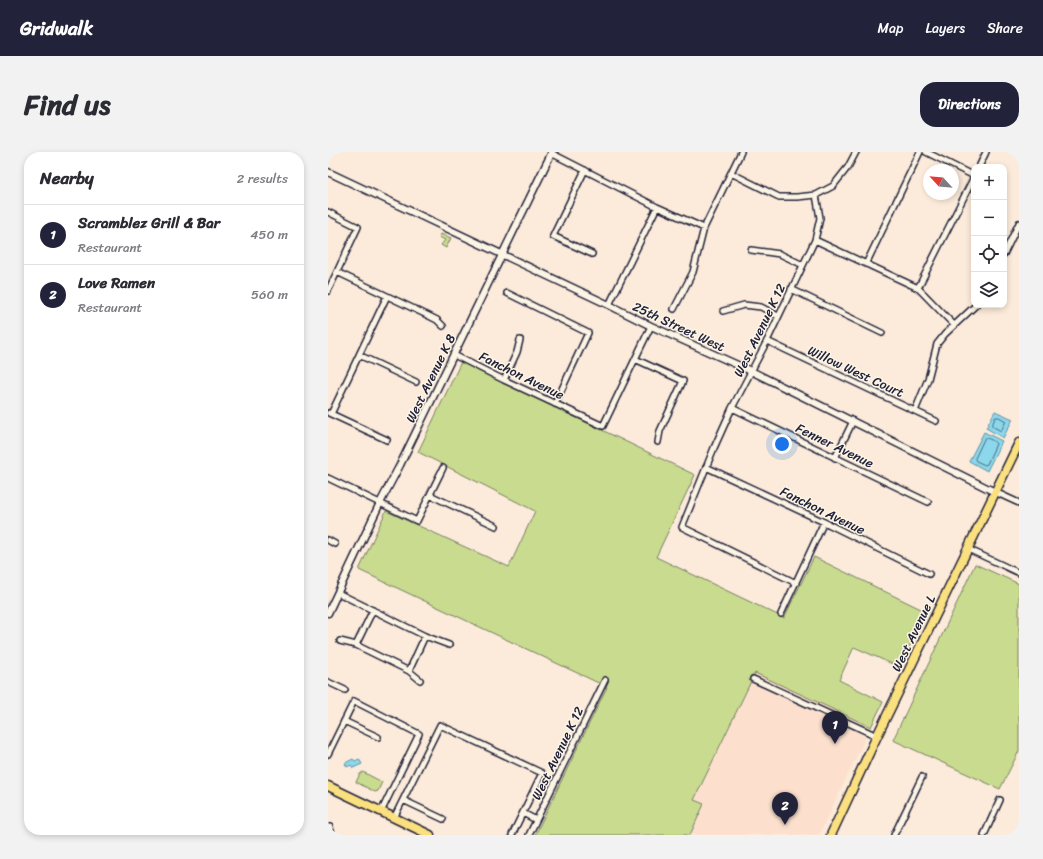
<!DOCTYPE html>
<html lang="en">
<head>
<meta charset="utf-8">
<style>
  :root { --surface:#fff; --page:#f2f2f3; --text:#2b2b33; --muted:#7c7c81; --line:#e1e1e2; --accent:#22223b }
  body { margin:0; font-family:Sriracha,sans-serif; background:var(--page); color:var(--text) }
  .controls { position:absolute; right:12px; top:12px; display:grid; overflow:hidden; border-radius:8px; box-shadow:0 2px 6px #0003 }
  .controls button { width:36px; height:36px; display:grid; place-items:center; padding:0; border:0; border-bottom:1px solid var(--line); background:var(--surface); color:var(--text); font:20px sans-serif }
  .compass { position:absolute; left:595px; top:12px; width:36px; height:36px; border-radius:50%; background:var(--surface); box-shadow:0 2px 6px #0003; rotate:296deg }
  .you { position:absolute; left:454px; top:292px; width:14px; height:14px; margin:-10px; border:3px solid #fff; border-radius:50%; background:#1a73e8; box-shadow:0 0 0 6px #1a73e833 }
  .badge { display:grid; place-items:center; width:26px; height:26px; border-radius:50%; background:var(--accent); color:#fff; font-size:13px; font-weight:700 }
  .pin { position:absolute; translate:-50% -33px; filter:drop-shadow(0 1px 2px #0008) }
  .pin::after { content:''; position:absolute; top:21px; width:14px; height:12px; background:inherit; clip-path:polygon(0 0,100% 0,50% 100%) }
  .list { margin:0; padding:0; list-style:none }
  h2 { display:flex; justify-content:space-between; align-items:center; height:52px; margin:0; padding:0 16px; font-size:17px }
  h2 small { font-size:13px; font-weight:400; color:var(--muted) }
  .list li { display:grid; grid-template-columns:26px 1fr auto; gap:12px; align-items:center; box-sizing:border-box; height:60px; padding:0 16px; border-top:1px solid var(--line) }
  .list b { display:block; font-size:15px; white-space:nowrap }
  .list p { margin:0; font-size:13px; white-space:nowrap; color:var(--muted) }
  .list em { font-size:13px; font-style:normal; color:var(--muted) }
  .icon { flex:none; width:22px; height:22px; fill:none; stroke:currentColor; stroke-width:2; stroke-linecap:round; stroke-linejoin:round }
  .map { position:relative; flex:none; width:691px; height:683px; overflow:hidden; border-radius:16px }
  header { display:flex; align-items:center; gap:24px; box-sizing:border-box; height:56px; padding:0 20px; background:var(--accent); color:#fff }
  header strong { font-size:19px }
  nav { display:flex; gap:22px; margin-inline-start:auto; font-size:14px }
  .intro { display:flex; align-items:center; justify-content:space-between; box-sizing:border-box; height:96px; padding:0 24px }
  h1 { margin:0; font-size:28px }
  .button { padding:10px 18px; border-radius:16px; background:var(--accent); color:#fff; font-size:14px; font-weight:700 }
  main { display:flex; gap:24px; padding:0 24px }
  aside { flex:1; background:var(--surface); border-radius:16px; box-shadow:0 2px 6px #0003 }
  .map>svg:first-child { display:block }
  .built { fill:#fce0cd }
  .green { fill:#c9db8f; stroke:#767e65 }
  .water { fill:#8bd7eb; stroke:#618fa5 }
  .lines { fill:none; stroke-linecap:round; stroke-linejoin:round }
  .shore { stroke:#4c6a81; stroke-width:1 }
  .minor-casing { stroke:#22223b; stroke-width:8 }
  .tertiary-casing { stroke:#22223b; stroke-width:9 }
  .primary-casing { stroke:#22223b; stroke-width:11 }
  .minor { stroke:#fcf5e5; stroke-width:5 }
  .tertiary { stroke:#fcf5e5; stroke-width:6 }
  .primary { stroke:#fbe080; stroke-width:8 }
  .labels { text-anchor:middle; stroke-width:3; stroke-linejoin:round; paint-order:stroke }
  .street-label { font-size:13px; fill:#22223b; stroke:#fcf5e5 }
</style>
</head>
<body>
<header>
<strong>Gridwalk</strong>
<nav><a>Map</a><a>Layers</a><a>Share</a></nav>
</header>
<div class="intro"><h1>Find us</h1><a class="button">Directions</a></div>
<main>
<aside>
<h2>Nearby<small>2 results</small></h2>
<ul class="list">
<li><span class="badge">1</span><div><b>Scramblez Grill &amp; Bar</b><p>Restaurant</p></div><em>450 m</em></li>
<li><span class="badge">2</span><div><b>Love Ramen</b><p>Restaurant</p></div><em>560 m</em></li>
</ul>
</aside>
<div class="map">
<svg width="691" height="683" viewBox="0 0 691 683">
  <rect width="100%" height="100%" fill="#fcebda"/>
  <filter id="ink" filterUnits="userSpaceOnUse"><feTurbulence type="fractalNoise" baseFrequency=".025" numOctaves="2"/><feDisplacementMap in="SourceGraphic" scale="8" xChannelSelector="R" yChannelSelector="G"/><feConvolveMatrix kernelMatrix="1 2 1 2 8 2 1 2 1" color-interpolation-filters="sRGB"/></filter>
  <g filter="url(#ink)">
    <path class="built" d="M 427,521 L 543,575 L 491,683 L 362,683 L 376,652 L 366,648 Z"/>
    <path class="green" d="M 113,82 L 123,86 L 118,96 L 113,93 L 117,88 L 111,85 Z
      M 133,210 L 367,323 L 328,405 L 456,466 L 486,405 L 599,460 L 571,515 L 526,495 L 511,528 L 555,550 L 543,575 L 427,521 L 366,648 L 376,652 L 362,683 L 207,683 L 279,535 L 31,418 L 58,359 L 181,415 L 207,359 L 90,300 Z
      M 647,412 L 691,432 L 691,599 L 672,637 L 565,588 Z
      M 35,620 L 54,630 L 50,639 L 47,640 L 28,630 L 32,622 Z"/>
    <path class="water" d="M 667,259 L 685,267 L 675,286 L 658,276 Z
      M 656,280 L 674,289 L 659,319 L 641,309 Z
      M 25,607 L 27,609 L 31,607 L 34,612 L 25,616 L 23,613 L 19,615 L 17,611 Z"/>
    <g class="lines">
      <path class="shore" d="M 668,265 L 671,265 L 678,269 L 673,279 L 664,274 Z
        M 657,286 C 660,286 667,289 668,292 L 659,312 L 657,313 L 648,309 L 647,307 Z"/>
      <g class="minor-casing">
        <path id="minor" d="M 598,0 L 646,24
          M 223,1 L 329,55 L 376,76
          M 651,15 L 658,0
          M 257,18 L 225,84 L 264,102
          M 403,21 L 451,45 L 469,45 L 488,43
          M 0,60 L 30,75 L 0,139
          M 487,88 L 590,136 L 626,173
          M 423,98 L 452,102 L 475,113
          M 676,102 L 691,71
          M 538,112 L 592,0
          M 9,120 L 101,164 L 109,168 L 115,174
          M 590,136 L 646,25
          M 463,137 L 554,181
          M 179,141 L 260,181 L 227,252
          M 281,153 L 329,55
          M 346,157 L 365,120 L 376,76 L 413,0
          M 395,159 L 416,153 L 433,155 L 450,164
          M 439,189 L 608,269
          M 31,203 L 88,230
          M 126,203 L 176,228 L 275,274 L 323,174
          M 307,207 L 355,229 L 332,279 L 330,290
          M 176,228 L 189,200 L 192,188
          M 404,256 L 600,350
          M 587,259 L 600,227 L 609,192 L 617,182 L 648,153
          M 1,261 L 59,288
          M 3,262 L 59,144
          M 507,306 L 525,269
          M 378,315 L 496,370 L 601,422
          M 0,326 L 89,369 L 115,316
          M 667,340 L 691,351
          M 102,343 L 168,374
          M 0,388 L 7,392
          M 640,397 L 691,421
          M 468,431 L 354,375 L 386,296 L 404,256 L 439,189 L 487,88 L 492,66 L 488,43 L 505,34 L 520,15 L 528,0
          M 10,441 L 97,484 L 121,493
          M 453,462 L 496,370
          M 12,489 L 28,493 L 81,519 L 92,528
          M 28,493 L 45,458
          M 81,519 L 97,484
          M 425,527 L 549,584
          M 0,530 L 17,538
          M 16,569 L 50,585
          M 0,602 L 26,549 L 91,582 L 53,660
          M 75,648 L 115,667
          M 195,661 L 208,668
          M 66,666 L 112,573 L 214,621 L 184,683
          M 2,675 L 4,683
          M 201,683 L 277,528
          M 566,683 L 594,625
          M 656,683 L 672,648"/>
      </g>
      <g class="tertiary-casing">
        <path id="tertiary" d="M 0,20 L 281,153 L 323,174 L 423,219 L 667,340
          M 0,461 L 52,351 L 72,313 L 224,0"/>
      </g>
      <g class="primary-casing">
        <path id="primary" d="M 0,634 L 102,683
          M 503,683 L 549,584 L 691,291"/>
      </g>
      <use href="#minor" class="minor"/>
      <use href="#tertiary" class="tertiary"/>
      <use href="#primary" class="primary"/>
    </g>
  </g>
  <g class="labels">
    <g class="street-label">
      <text transform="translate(351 174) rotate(25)" y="5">25th Street West</text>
      <text transform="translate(431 178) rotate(-64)" y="5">West Avenue K 12</text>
      <text transform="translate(528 219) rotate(25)" y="5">Willow West Court</text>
      <text transform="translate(194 223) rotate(26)" y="5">Fanchon Avenue</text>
      <text transform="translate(102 226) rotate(-64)" y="5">West Avenue K 8</text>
      <text transform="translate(507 293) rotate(26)" y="5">Fenner Avenue</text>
      <text transform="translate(495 358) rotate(26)" y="5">Fanchon Avenue</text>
      <text transform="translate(585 481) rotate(-64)" y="5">West Avenue L</text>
      <text transform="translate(229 601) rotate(-64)" y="5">West Avenue K 12</text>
    </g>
  </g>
</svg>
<div class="controls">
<button>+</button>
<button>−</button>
<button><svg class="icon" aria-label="locate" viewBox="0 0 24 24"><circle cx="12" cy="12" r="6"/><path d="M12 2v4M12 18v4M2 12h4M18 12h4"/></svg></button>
<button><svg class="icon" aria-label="layers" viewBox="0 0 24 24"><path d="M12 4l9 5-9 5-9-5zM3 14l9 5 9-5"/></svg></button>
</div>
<svg class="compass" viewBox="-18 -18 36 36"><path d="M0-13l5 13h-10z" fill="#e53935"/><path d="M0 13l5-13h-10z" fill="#7c7c81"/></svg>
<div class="you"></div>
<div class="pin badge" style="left:507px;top:592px">1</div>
<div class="pin badge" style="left:457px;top:673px">2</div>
</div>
</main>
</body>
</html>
